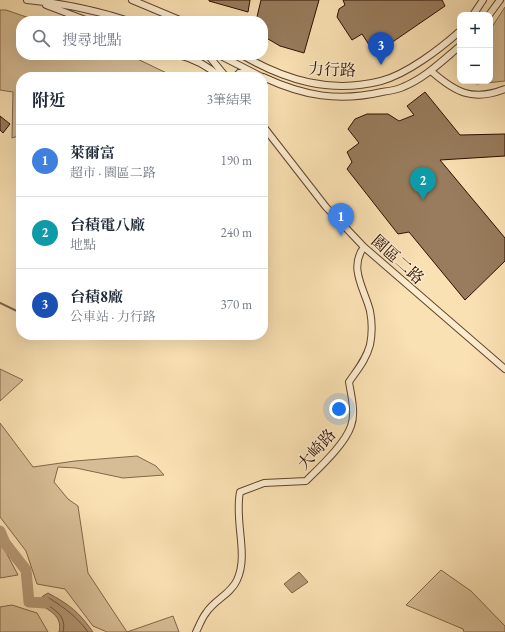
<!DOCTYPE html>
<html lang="zh-TW">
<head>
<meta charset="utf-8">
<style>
  :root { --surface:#fff; --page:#f2f2f3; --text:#1f2937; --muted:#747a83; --line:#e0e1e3; --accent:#111827 }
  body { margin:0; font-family:"EB Garamond","Noto Serif TC",serif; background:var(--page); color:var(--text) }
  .controls { position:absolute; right:12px; top:12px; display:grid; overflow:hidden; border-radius:8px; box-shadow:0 4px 16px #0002 }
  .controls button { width:36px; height:36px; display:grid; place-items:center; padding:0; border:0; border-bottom:1px solid var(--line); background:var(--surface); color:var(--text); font:20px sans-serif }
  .you { position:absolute; left:339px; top:409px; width:14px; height:14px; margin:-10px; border:3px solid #fff; border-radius:50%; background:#1a73e8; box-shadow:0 0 0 6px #1a73e833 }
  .badge { display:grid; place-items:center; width:26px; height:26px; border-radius:50%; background:var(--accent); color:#fff; font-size:13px; font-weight:700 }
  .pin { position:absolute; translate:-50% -33px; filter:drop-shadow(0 1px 2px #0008) }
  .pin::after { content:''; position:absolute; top:21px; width:14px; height:12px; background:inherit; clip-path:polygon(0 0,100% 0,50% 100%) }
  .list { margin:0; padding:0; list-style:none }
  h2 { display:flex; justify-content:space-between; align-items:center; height:52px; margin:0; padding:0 16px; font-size:17px }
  h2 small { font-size:13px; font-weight:400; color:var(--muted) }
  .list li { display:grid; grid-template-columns:26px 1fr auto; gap:12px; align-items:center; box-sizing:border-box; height:72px; padding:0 16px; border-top:1px solid var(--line) }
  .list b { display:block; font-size:15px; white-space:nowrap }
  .list p { margin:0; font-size:13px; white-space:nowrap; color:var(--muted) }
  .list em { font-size:13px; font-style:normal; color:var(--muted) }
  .icon { flex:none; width:22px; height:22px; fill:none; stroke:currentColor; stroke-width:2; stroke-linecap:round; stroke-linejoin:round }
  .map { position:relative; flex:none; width:505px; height:632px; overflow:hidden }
  .search { position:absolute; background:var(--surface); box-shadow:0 4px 16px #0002; left:16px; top:16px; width:252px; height:44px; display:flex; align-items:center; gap:10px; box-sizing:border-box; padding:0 14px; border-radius:16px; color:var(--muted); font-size:15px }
  .panel { position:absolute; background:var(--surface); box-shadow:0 4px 16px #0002; left:16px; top:72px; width:252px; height:268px; border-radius:16px }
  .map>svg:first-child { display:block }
  .green { fill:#d7bd95; stroke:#82664a }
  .water { fill:#b59976; stroke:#7f6147 }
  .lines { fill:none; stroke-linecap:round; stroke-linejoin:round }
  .shore { stroke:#72543b; stroke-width:1 }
  .stream { stroke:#7f6147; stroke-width:2 }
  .river { stroke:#b59976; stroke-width:11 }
  .building { fill:#987c5d; stroke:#2e0e00 }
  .minor-casing { stroke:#61432d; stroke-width:8 }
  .minor { stroke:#fcecce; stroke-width:6 }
  .labels { text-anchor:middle; stroke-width:3; stroke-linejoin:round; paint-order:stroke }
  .street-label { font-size:16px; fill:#2e0e00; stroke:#fcecce }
</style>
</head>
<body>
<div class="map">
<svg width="505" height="632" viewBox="0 0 505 632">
  <rect width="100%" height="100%" fill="#fae1b3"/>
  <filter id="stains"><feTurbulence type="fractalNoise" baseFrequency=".005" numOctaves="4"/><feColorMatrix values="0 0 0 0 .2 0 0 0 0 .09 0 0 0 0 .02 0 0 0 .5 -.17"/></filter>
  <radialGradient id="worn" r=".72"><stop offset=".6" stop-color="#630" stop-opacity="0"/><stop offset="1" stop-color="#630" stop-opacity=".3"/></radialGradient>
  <path class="green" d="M 505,7 L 505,81 L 476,84 L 474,81 L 490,81 L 490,30 Z
    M 0,10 L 6,10 L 38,21 L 21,21 L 21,55 L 129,55 L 175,77 L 21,77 L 21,135 L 12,138 L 13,92 L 0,90 Z
    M 0,369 L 23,380 L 0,401 Z
    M 0,423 L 33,467 L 75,461 L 137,456 L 156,466 L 164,475 L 123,478 L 76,468 L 58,467 L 54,482 L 68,499 L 78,506 L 88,573 L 127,632 L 173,616 L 179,632 L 107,632 L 93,626 L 65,589 L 37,584 L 26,551 L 0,517 Z
    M 0,541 L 18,575 L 0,578 Z
    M 441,570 L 471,591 L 505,626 L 505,632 L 464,632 L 463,629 L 406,605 Z
    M 12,605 L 37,613 L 48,632 L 0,632 L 0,607 Z"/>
  <path class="water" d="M 299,572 L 308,582 L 292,593 L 284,584 Z
    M 48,593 C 70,605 79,612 93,632 L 59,632 C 63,616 49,610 37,603 L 43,596 Z"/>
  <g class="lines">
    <path class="shore" d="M 63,632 C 67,617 56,610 44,603 L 45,599 L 49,598 C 65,608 77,617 88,632"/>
    <path class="stream" d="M 0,303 L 21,313"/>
    <path class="river" d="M 0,531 L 5,543 L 26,570 L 29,602 L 46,603"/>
  </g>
  <path class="building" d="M 209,0 L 250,0 L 248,12 L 209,1 Z
    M 261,0 L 319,0 L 304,53 L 280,46 L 263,36 L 263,21 L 256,21 Z
    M 343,0 L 442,0 L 445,6 L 375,54 L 362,34 L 352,40 L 337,17 L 339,9 L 345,5 Z
    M 425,92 L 460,135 L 505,134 L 505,156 L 440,160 L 505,238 L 505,261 L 465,300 L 409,232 L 398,234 L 347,169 L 352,162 L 347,152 L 359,143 L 348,129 L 355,119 L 367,114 L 388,114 L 399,121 L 414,115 L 407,106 Z
    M 0,116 L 10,124 L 3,133 L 0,130 Z"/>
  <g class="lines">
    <g class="minor-casing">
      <path id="minor" d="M 27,0 C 62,3 95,10 129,21
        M 132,0 L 182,21
        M 46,5 L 88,21
        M 473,15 L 483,0
        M 489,15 L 500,0
        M 179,55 C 195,59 208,66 220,77
        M 208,55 L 226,77
        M 219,55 L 262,77
        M 242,55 C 285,80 330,94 381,81 C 407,74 440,49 460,31
        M 431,71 C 455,92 472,102 505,89
        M 235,77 L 239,73 L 250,72
        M 263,77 C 304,96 338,102 382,92 C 389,91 397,90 403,87 C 425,78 442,61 460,46
        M 263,126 L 326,207 L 364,247 L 505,369
        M 196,632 C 199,626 202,618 206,613 C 214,600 231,594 237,580 C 249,555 234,521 240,492 L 264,483 L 306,481 C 320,467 345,444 351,426 C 356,413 351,395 349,382 C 357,370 366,360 370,345 C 372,335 372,321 370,311 C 365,290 348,268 364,247"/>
    </g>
    <use href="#minor" class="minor"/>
  </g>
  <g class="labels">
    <g class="street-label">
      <text transform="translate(332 69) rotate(2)" y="6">力行路</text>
      <text transform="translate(398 259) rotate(42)" y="6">園區二路</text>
      <text transform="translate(316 449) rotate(-48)" y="6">大崎路</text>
    </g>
  </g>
  <rect width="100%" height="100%" filter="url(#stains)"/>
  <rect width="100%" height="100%" fill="url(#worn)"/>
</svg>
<div class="controls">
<button>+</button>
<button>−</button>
</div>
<div class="you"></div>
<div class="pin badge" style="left:341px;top:236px;background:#3f7fe0">1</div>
<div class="pin badge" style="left:423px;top:200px;background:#0f9aa8">2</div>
<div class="pin badge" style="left:381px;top:65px;background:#1a4fb4">3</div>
<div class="search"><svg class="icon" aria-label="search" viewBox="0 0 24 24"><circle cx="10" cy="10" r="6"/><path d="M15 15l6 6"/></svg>搜尋地點</div>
<section class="panel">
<h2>附近<small>3筆結果</small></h2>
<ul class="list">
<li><span class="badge" style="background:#3f7fe0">1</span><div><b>萊爾富</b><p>超市 · 園區二路</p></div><em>190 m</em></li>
<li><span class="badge" style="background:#0f9aa8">2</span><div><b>台積電八廠</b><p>地點</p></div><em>240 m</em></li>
<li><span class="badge" style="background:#1a4fb4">3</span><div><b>台積8廠</b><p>公車站 · 力行路</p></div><em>370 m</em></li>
</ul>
</section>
</div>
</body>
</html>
